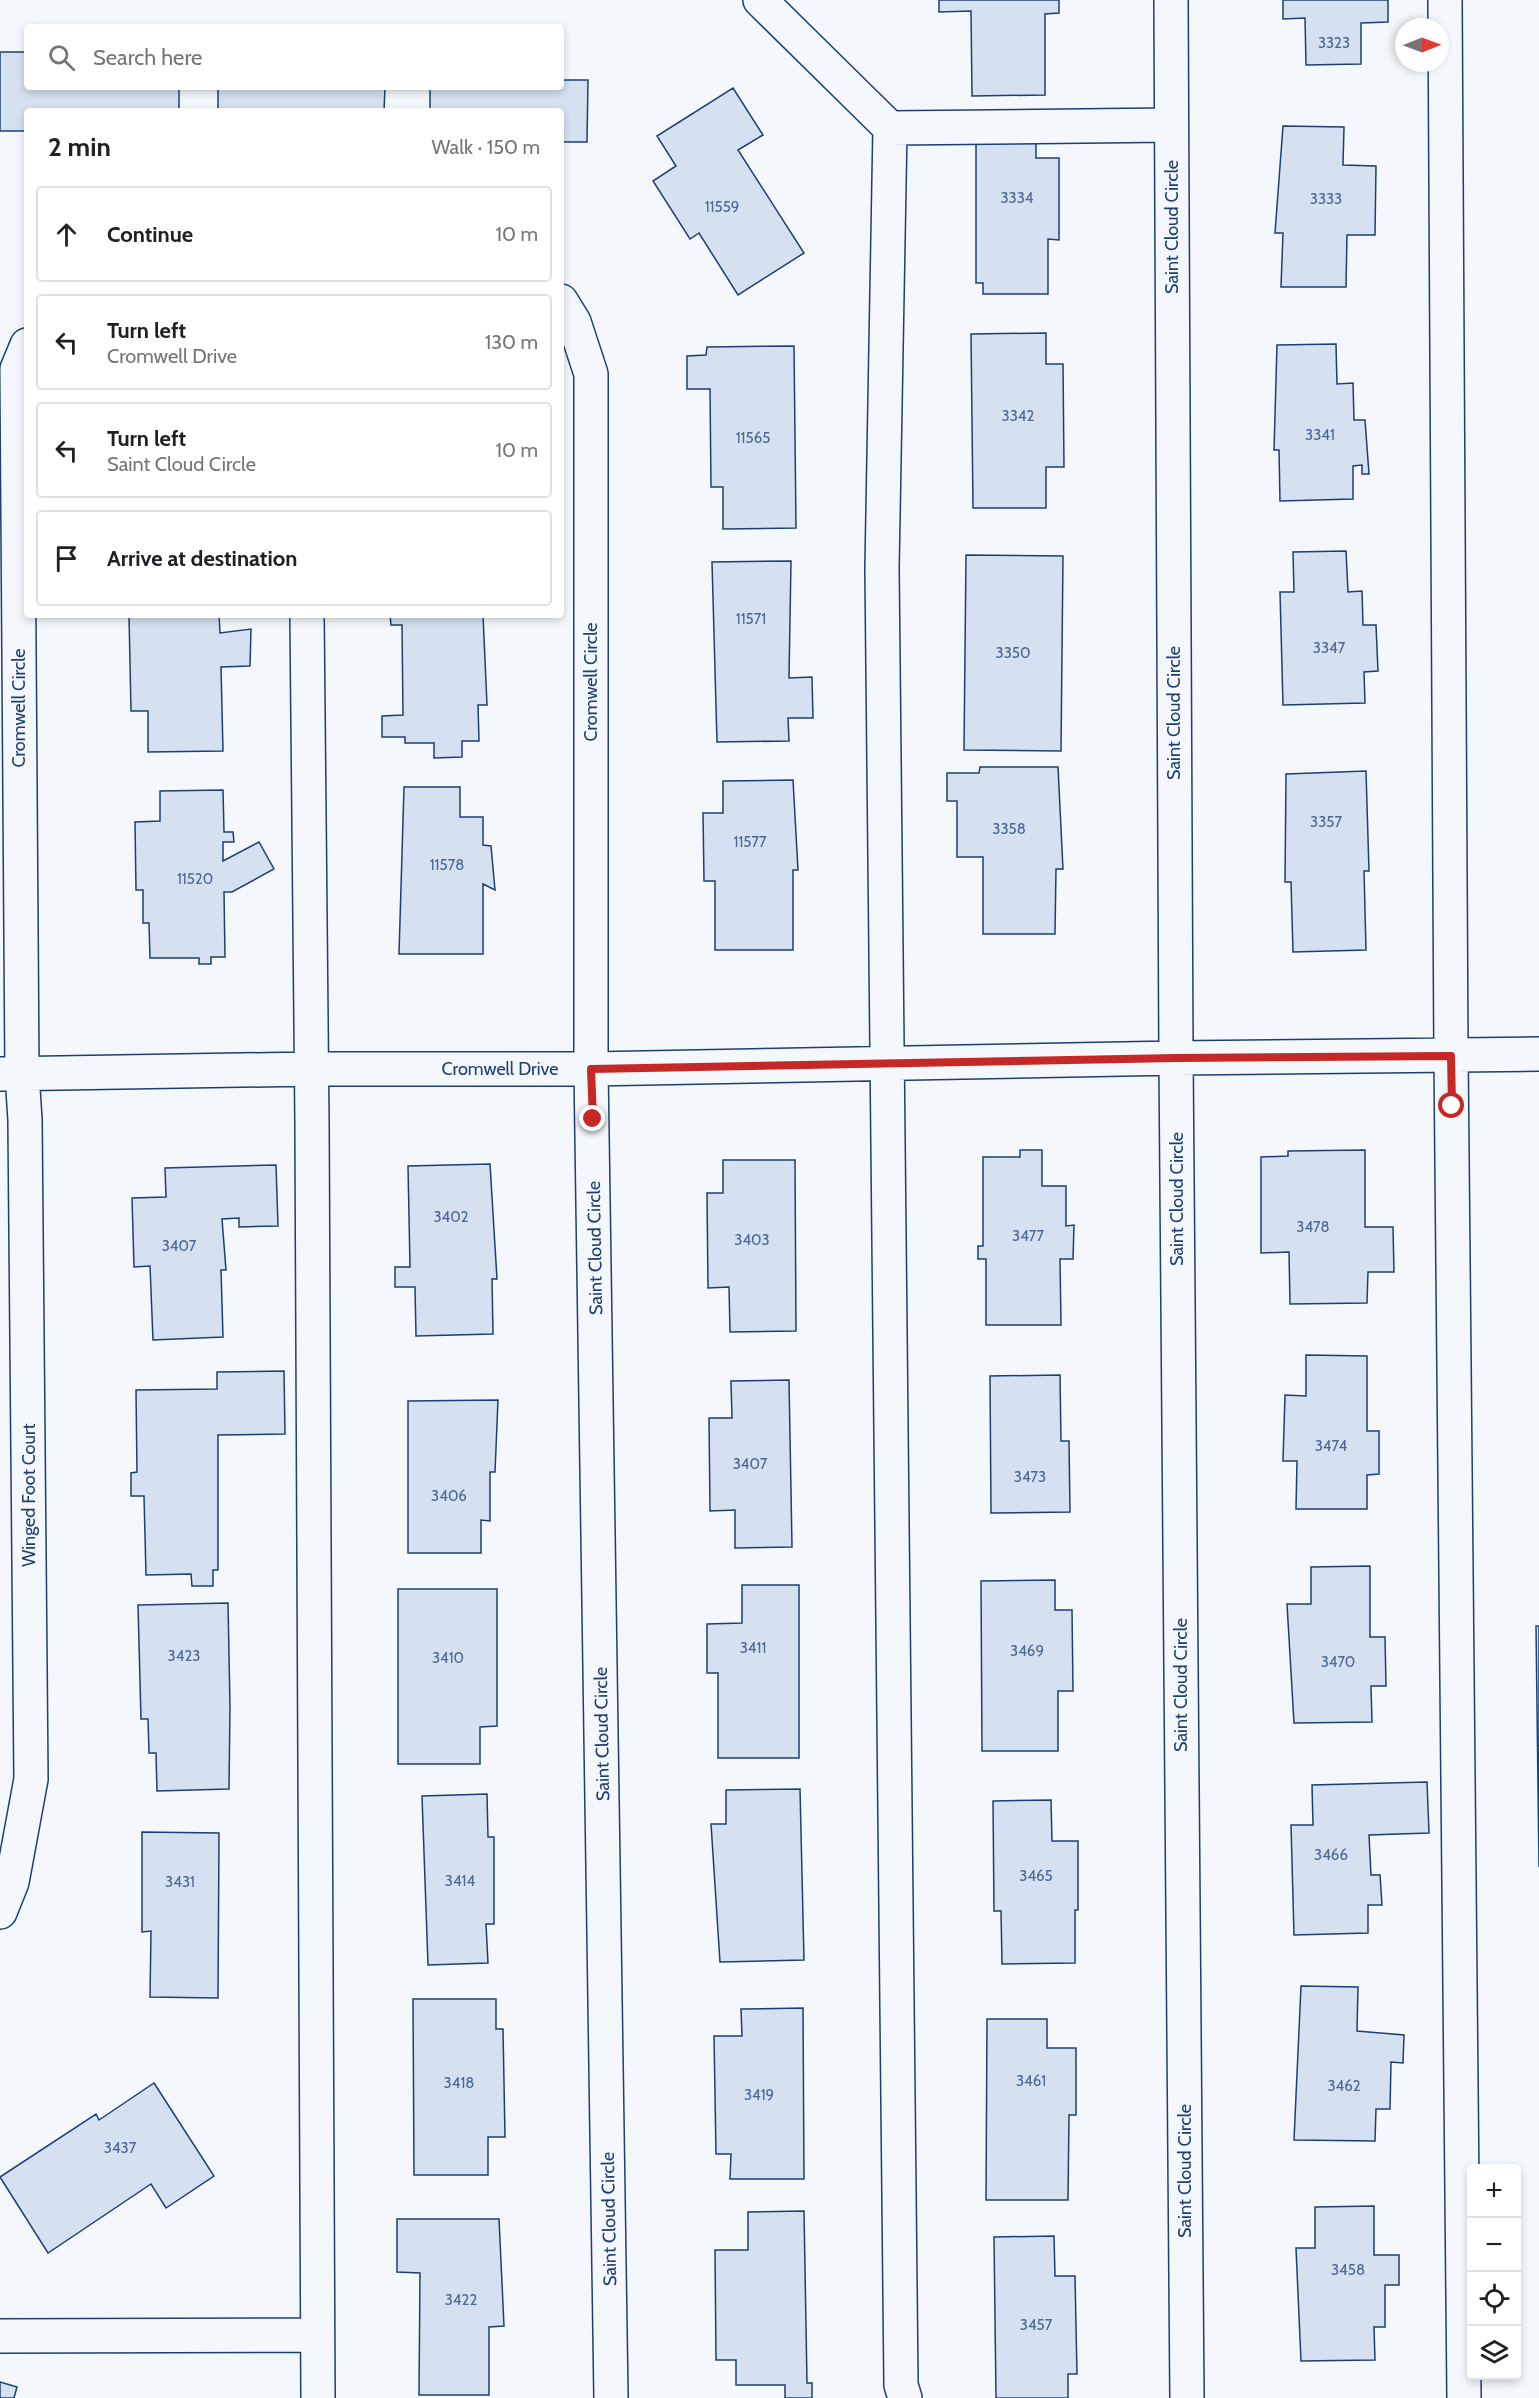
<!DOCTYPE html>
<html lang="en">
<head>
<meta charset="utf-8">
<style>
  :root { --surface:#fff; --page:#f2f2f2; --text:#202124; --muted:#757577; --line:#e0e0e0 }
  body { margin:0; font-family:Cabin,sans-serif; background:var(--page); color:var(--text) }
  .controls { position:absolute; right:18px; bottom:18px; display:grid; overflow:hidden; border-radius:6px; box-shadow:0 3px 9px #0003 }
  .controls button { width:54px; height:54px; display:grid; place-items:center; padding:0; border:0; border-bottom:2px solid var(--line); background:var(--surface); color:var(--text); font:30px sans-serif }
  .compass { position:absolute; left:1395px; top:18px; width:54px; height:54px; border-radius:50%; background:var(--surface); box-shadow:0 3px 9px #0003; rotate:89deg }
  .stop { position:absolute; width:18px; height:18px; margin:-14px; border:4px solid #c62828; border-radius:50%; background:#fff }
  .stop.end { background:#c62828; border-color:#fff; box-shadow:0 2px 6px #0008 }
  .list { margin:0; padding:0; list-style:none }
  h2 { display:flex; justify-content:space-between; align-items:center; height:78px; margin:0; padding:0 24px; font-size:26px }
  h2 small { font-size:20px; font-weight:400; color:var(--muted) }
  .list li { display:grid; grid-template-columns:39px 1fr auto; gap:18px; align-items:center; box-sizing:border-box; height:96px; margin:0 12px 12px; padding:0 12px; border:2px solid var(--line); border-radius:6px }
  .list b { display:block; font-size:22px; white-space:nowrap }
  .list p { margin:0; font-size:20px; white-space:nowrap; color:var(--muted) }
  .list em { font-size:20px; font-style:normal; color:var(--muted) }
  .icon { flex:none; width:33px; height:33px; fill:none; stroke:currentColor; stroke-width:2; stroke-linecap:round; stroke-linejoin:round }
  .map { position:relative; flex:none; width:1539px; height:2398px; overflow:hidden }
  .search { position:absolute; background:var(--surface); box-shadow:0 3px 9px #0003; left:24px; top:24px; width:540px; height:66px; display:flex; align-items:center; gap:15px; box-sizing:border-box; padding:0 21px; border-radius:6px; color:var(--muted); font-size:22px }
  .panel { position:absolute; background:var(--surface); box-shadow:0 3px 9px #0003; left:24px; top:108px; width:540px; height:510px; border-radius:6px }
  .map>svg:first-child { display:block }
  .building { fill:#d5e0f0; stroke:#1d3f73; stroke-width:1.5 }
  .lines { fill:none; stroke-linecap:round; stroke-linejoin:round }
  .minor-casing { stroke:#1d3f73; stroke-width:36 }
  .minor { stroke:#f4f7fb; stroke-width:33 }
  .route { stroke:#c62828; stroke-width:8 }
  .labels { text-anchor:middle; stroke-width:4.5; stroke-linejoin:round; paint-order:stroke }
  .number-label { font-size:15px; fill:#4b6792 }
  .street-label { font-size:18px; fill:#1d3f73; stroke:#f4f7fb }
</style>
</head>
<body>
<div class="map">
<svg width="1539" height="2398" viewBox="0 0 1539 2398">
  <rect width="100%" height="100%" fill="#f4f7fb"/>
  <path class="building" d="M 939,0 L 1059,0 L 1059,13 L 1045,14 L 1045,95 L 972,96 L 971,11 L 939,12 Z
    M 1283,0 L 1388,0 L 1388,22 L 1361,23 L 1361,64 L 1306,65 L 1305,18 L 1283,19 Z
    M 0,52 L 27,52 L 27,87 L 179,87 L 179,111 L 27,111 L 27,131 L 0,131 Z
    M 561,80 L 588,80 L 587,142 L 561,142 L 561,111 L 430,111 L 430,87 L 561,87 Z
    M 218,87 L 385,87 L 384,111 L 218,111 Z
    M 733,88 L 763,135 L 738,150 L 804,253 L 738,295 L 699,233 L 690,239 L 653,181 L 676,166 L 657,136 Z
    M 1283,126 L 1344,127 L 1343,165 L 1376,166 L 1375,235 L 1347,235 L 1346,287 L 1281,287 L 1283,233 L 1275,233 Z
    M 976,130 L 1036,130 L 1036,158 L 1059,158 L 1059,240 L 1048,239 L 1048,294 L 983,294 L 983,283 L 976,283 Z
    M 1046,333 L 1046,364 L 1063,364 L 1064,467 L 1046,467 L 1046,508 L 973,508 L 971,334 Z
    M 1336,344 L 1337,384 L 1353,383 L 1354,420 L 1365,420 L 1369,474 L 1362,474 L 1362,465 L 1353,466 L 1353,499 L 1280,501 L 1279,450 L 1274,450 L 1277,345 Z
    M 794,346 L 796,528 L 723,529 L 723,487 L 711,487 L 710,389 L 687,389 L 687,356 L 706,355 L 707,347 Z
    M 1346,551 L 1348,592 L 1362,591 L 1363,625 L 1376,625 L 1378,671 L 1364,672 L 1365,703 L 1283,705 L 1280,592 L 1294,592 L 1293,552 Z
    M 966,555 L 1063,556 L 1061,751 L 964,750 Z
    M 791,561 L 789,678 L 812,677 L 813,718 L 788,718 L 789,741 L 717,742 L 712,562 Z
    M 129,615 L 219,615 L 220,633 L 251,629 L 250,666 L 221,667 L 223,751 L 148,752 L 148,711 L 131,711 Z
    M 390,615 L 483,615 L 487,705 L 478,705 L 479,741 L 462,741 L 462,757 L 434,758 L 434,743 L 405,743 L 405,737 L 382,737 L 382,716 L 403,715 L 402,625 L 391,625 Z
    M 980,767 L 1058,767 L 1063,869 L 1056,869 L 1055,934 L 983,934 L 983,857 L 957,857 L 957,801 L 947,801 L 947,773 L 979,773 Z
    M 1366,771 L 1369,871 L 1364,871 L 1366,950 L 1293,952 L 1291,882 L 1285,882 L 1286,774 Z
    M 793,780 L 798,870 L 793,870 L 793,950 L 715,950 L 715,881 L 704,881 L 703,813 L 723,813 L 723,781 Z
    M 404,787 L 460,787 L 460,817 L 483,817 L 483,845 L 491,846 L 495,890 L 483,884 L 483,954 L 399,954 Z
    M 223,790 L 224,832 L 233,832 L 234,842 L 223,842 L 223,861 L 259,842 L 274,869 L 232,892 L 224,892 L 225,957 L 211,957 L 211,964 L 199,964 L 199,958 L 150,958 L 149,923 L 143,923 L 143,890 L 136,890 L 135,822 L 160,821 L 160,791 Z
    M 1020,1150 L 1042,1150 L 1042,1186 L 1066,1186 L 1066,1226 L 1074,1225 L 1073,1259 L 1060,1259 L 1061,1325 L 986,1325 L 986,1259 L 978,1259 L 978,1246 L 983,1246 L 983,1157 L 1020,1157 Z
    M 1365,1150 L 1365,1227 L 1393,1227 L 1394,1272 L 1368,1272 L 1367,1303 L 1290,1304 L 1289,1252 L 1261,1253 L 1261,1157 L 1288,1156 L 1288,1151 Z
    M 723,1160 L 795,1160 L 796,1331 L 730,1332 L 729,1287 L 708,1288 L 707,1193 L 723,1193 Z
    M 490,1164 L 497,1279 L 492,1279 L 493,1334 L 416,1336 L 415,1287 L 395,1287 L 395,1267 L 410,1267 L 408,1166 Z
    M 276,1165 L 278,1226 L 239,1227 L 239,1218 L 222,1219 L 226,1270 L 221,1270 L 223,1337 L 153,1340 L 150,1266 L 134,1267 L 132,1198 L 166,1197 L 165,1168 Z
    M 1306,1355 L 1367,1356 L 1367,1431 L 1379,1431 L 1379,1474 L 1367,1475 L 1367,1509 L 1296,1509 L 1297,1461 L 1283,1461 L 1285,1395 L 1306,1396 Z
    M 284,1371 L 285,1434 L 218,1435 L 218,1570 L 213,1570 L 213,1586 L 192,1586 L 191,1574 L 146,1575 L 144,1496 L 131,1496 L 131,1473 L 137,1472 L 136,1390 L 217,1389 L 217,1372 Z
    M 1060,1375 L 1061,1441 L 1069,1441 L 1070,1512 L 991,1513 L 990,1376 Z
    M 789,1380 L 792,1547 L 735,1548 L 735,1510 L 710,1511 L 709,1418 L 732,1418 L 731,1381 Z
    M 498,1400 L 495,1472 L 490,1472 L 490,1521 L 481,1520 L 481,1553 L 408,1553 L 408,1401 Z
    M 1370,1566 L 1370,1637 L 1385,1637 L 1386,1686 L 1371,1686 L 1372,1722 L 1294,1723 L 1287,1604 L 1311,1604 L 1311,1567 Z
    M 1055,1580 L 1055,1610 L 1072,1610 L 1073,1691 L 1058,1691 L 1058,1751 L 982,1751 L 981,1581 Z
    M 742,1585 L 799,1585 L 799,1758 L 718,1758 L 718,1673 L 707,1673 L 707,1624 L 742,1623 Z
    M 398,1589 L 497,1589 L 497,1726 L 480,1727 L 480,1764 L 398,1764 Z
    M 228,1603 L 230,1706 L 229,1789 L 157,1791 L 156,1753 L 149,1753 L 148,1719 L 141,1719 L 138,1605 Z
    M 1536,1626 L 1539,1626 L 1539,1867 Z
    M 1427,1782 L 1429,1833 L 1369,1835 L 1371,1875 L 1380,1875 L 1382,1905 L 1368,1905 L 1368,1933 L 1294,1935 L 1291,1825 L 1313,1825 L 1312,1785 Z
    M 800,1789 L 804,1960 L 720,1962 L 711,1824 L 726,1824 L 726,1790 Z
    M 487,1794 L 488,1837 L 494,1837 L 494,1924 L 486,1924 L 488,1963 L 428,1965 L 422,1796 Z
    M 1051,1800 L 1052,1841 L 1078,1841 L 1078,1910 L 1075,1910 L 1075,1963 L 1002,1964 L 1001,1911 L 994,1911 L 993,1801 Z
    M 142,1832 L 219,1833 L 218,1998 L 150,1997 L 151,1931 L 142,1932 Z
    M 1301,1986 L 1358,1987 L 1357,2031 L 1404,2035 L 1403,2063 L 1391,2062 L 1390,2109 L 1376,2109 L 1375,2141 L 1294,2140 Z
    M 413,1999 L 496,1999 L 496,2029 L 503,2029 L 505,2137 L 488,2137 L 488,2175 L 414,2175 Z
    M 803,2008 L 804,2179 L 730,2179 L 731,2154 L 716,2154 L 714,2036 L 742,2036 L 741,2009 Z
    M 987,2019 L 1047,2019 L 1047,2048 L 1076,2048 L 1076,2115 L 1069,2115 L 1068,2200 L 986,2200 Z
    M 154,2083 L 214,2176 L 166,2208 L 151,2184 L 48,2253 L 0,2177 L 96,2114 L 99,2120 Z
    M 1374,2206 L 1374,2255 L 1399,2255 L 1399,2285 L 1385,2285 L 1385,2327 L 1374,2327 L 1375,2360 L 1301,2361 L 1296,2248 L 1315,2248 L 1315,2207 Z
    M 804,2211 L 807,2383 L 812,2383 L 812,2398 L 785,2398 L 785,2385 L 736,2385 L 736,2360 L 716,2360 L 715,2250 L 748,2250 L 748,2212 Z
    M 397,2219 L 499,2219 L 504,2326 L 489,2327 L 489,2395 L 419,2395 L 420,2273 L 397,2272 Z
    M 1054,2236 L 1055,2276 L 1075,2276 L 1077,2374 L 1068,2374 L 1068,2398 L 996,2398 L 994,2237 Z
    M 0,2382 L 17,2387 L 14,2398 L 0,2398 Z"/>
  <g class="lines">
    <g class="minor-casing">
      <path id="minor" d="M 760,0 L 890,128 L 1171,125
        M 1171,0 L 1176,1058 L 1187,2398
        M 1445,0 L 1451,1056 L 1464,2398
        M 890,128 L 882,569 L 901,2385 L 905,2398
        M 561,301 L 574,322 L 591,374 L 591,1069 L 611,2398
        M 307,615 L 312,1123 L 318,2398
        M 0,1074 L 310,1069 L 591,1069 L 1176,1058 L 1539,1054
        M 0,1912 L 12,1882 L 31,1779 L 25,1120 L 22,1074 L 17,369 L 27,345
        M 0,2336 L 317,2335"/>
    </g>
    <use href="#minor" class="minor"/>
  </g>
  <g class="lines">
    <path class="route" d="M 593,1119 L 591,1069 L 1176,1058 L 1451,1056 L 1452,1106"/>
  </g>
  <g class="labels">
    <g class="number-label">
      <text x="1334" y="48">3323</text>
      <text x="1017" y="203">3334</text>
      <text x="1326" y="204">3333</text>
      <text x="722" y="212">11559</text>
      <text x="1018" y="421">3342</text>
      <text x="1320" y="440">3341</text>
      <text x="753" y="443">11565</text>
      <text x="751" y="624">11571</text>
      <text x="1329" y="653">3347</text>
      <text x="1013" y="658">3350</text>
      <text x="1326" y="827">3357</text>
      <text x="1009" y="834">3358</text>
      <text x="750" y="847">11577</text>
      <text x="447" y="870">11578</text>
      <text x="195" y="884">11520</text>
      <text x="451" y="1222">3402</text>
      <text x="1313" y="1232">3478</text>
      <text x="1028" y="1241">3477</text>
      <text x="752" y="1245">3403</text>
      <text x="179" y="1251">3407</text>
      <text x="1331" y="1451">3474</text>
      <text x="750" y="1469">3407</text>
      <text x="1030" y="1482">3473</text>
      <text x="449" y="1501">3406</text>
      <text x="753" y="1653">3411</text>
      <text x="1027" y="1656">3469</text>
      <text x="184" y="1661">3423</text>
      <text x="448" y="1663">3410</text>
      <text x="1338" y="1667">3470</text>
      <text x="1331" y="1860">3466</text>
      <text x="1036" y="1881">3465</text>
      <text x="460" y="1886">3414</text>
      <text x="180" y="1887">3431</text>
      <text x="1031" y="2086">3461</text>
      <text x="459" y="2088">3418</text>
      <text x="1344" y="2091">3462</text>
      <text x="759" y="2100">3419</text>
      <text x="120" y="2153">3437</text>
      <text x="1348" y="2275">3458</text>
      <text x="461" y="2305">3422</text>
      <text x="1036" y="2330">3457</text>
    </g>
    <g class="street-label">
      <text transform="translate(1172 227) rotate(-90)" y="6">Saint Cloud Circle</text>
      <text transform="translate(591 682) rotate(-90)" y="6">Cromwell Circle</text>
      <text transform="translate(19 708) rotate(-90)" y="6">Cromwell Circle</text>
      <text transform="translate(1174 713) rotate(-90)" y="6">Saint Cloud Circle</text>
      <text x="500" y="1075">Cromwell Drive</text>
      <text transform="translate(1177 1199) rotate(-90)" y="6">Saint Cloud Circle</text>
      <text transform="translate(595 1248) rotate(-91)" y="6">Saint Cloud Circle</text>
      <text transform="translate(29 1495) rotate(-90)" y="6">Winged Foot Court</text>
      <text transform="translate(1181 1685) rotate(-90)" y="6">Saint Cloud Circle</text>
      <text transform="translate(602 1734) rotate(-91)" y="6">Saint Cloud Circle</text>
      <text transform="translate(1185 2171) rotate(-90)" y="6">Saint Cloud Circle</text>
      <text transform="translate(609 2219) rotate(-91)" y="6">Saint Cloud Circle</text>
    </g>
  </g>
</svg>
<div class="controls">
<button>+</button>
<button>−</button>
<button><svg class="icon" aria-label="locate" viewBox="0 0 24 24"><circle cx="12" cy="12" r="6"/><path d="M12 2v4M12 18v4M2 12h4M18 12h4"/></svg></button>
<button><svg class="icon" aria-label="layers" viewBox="0 0 24 24"><path d="M12 4l9 5-9 5-9-5zM3 14l9 5 9-5"/></svg></button>
</div>
<svg class="compass" viewBox="-18 -18 36 36"><path d="M0-13l5 13h-10z" fill="#e53935"/><path d="M0 13l5-13h-10z" fill="#757577"/></svg>
<div class="stop" style="left:1452px;top:1106px"></div>
<div class="stop end" style="left:593px;top:1119px"></div>
<div class="search"><svg class="icon" aria-label="search" viewBox="0 0 24 24"><circle cx="10" cy="10" r="6"/><path d="M15 15l6 6"/></svg>Search here</div>
<section class="panel">
<h2>2 min<small>Walk · 150 m</small></h2>
<ul class="list">
<li><svg class="icon" aria-label="ahead" viewBox="0 0 24 24"><path d="M12 20V5M6 11l6-6 6 6"/></svg><div><b>Continue</b></div><em>10 m</em></li>
<li><svg class="icon" aria-label="left" viewBox="0 0 24 24"><path d="M17 20v-9H6M10 6l-5 5 5 5"/></svg><div><b>Turn left</b><p>Cromwell Drive</p></div><em>130 m</em></li>
<li><svg class="icon" aria-label="left" viewBox="0 0 24 24"><path d="M17 20v-9H6M10 6l-5 5 5 5"/></svg><div><b>Turn left</b><p>Saint Cloud Circle</p></div><em>10 m</em></li>
<li><svg class="icon" aria-label="arrive" viewBox="0 0 24 24"><path d="M6 21V4h12l-3 4 3 4H6"/></svg><div><b>Arrive at destination</b></div></li>
</ul>
</section>
</div>
</body>
</html>
